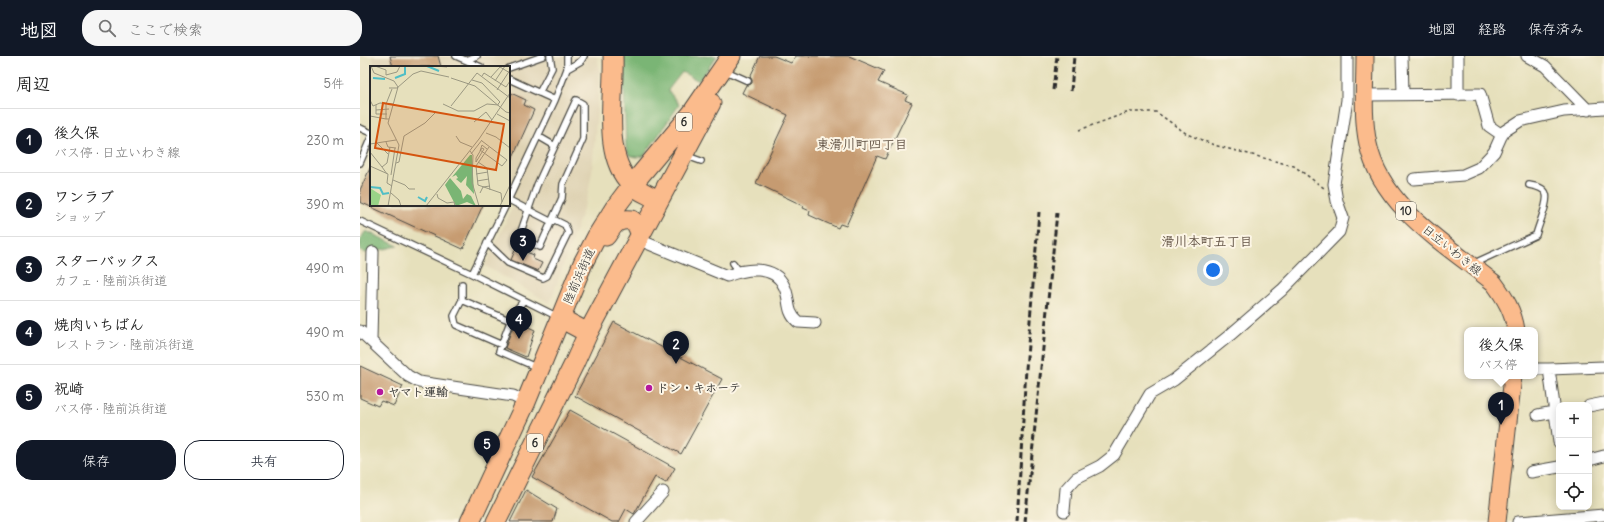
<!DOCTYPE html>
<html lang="ja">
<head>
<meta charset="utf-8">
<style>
  :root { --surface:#fff; --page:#f6f6f6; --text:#222; --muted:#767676; --line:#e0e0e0; --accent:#111827 }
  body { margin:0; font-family:Delius,"Klee One",sans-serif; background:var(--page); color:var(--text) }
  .controls { position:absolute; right:12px; bottom:12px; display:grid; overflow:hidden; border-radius:8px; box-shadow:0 2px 10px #0003 }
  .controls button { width:36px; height:36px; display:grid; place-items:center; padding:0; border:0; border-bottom:1px solid var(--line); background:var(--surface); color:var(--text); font:20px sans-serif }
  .you { position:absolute; left:853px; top:214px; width:14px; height:14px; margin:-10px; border:3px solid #fff; border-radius:50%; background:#1a73e8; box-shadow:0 0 0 6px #1a73e833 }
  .badge { display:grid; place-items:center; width:26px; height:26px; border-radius:50%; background:var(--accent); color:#fff; font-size:13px; font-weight:700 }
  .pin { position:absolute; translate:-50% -33px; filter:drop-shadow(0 1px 2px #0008) }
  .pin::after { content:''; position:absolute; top:21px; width:14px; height:12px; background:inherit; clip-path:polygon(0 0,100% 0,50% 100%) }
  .popup { position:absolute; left:1104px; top:271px; width:74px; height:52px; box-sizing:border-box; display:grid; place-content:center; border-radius:8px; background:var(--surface); filter:drop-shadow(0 1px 3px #0005); font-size:13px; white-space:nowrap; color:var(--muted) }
  .popup b { font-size:15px; color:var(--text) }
  .popup::after { content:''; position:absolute; left:50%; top:100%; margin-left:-8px; border:8px solid transparent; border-top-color:var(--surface) }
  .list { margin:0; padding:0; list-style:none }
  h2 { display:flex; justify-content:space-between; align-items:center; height:52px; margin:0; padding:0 16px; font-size:17px }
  h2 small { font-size:13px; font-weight:400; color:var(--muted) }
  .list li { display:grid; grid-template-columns:26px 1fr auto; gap:12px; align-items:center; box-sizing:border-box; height:64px; padding:0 16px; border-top:1px solid var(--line) }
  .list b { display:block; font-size:15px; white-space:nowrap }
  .list p { margin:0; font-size:13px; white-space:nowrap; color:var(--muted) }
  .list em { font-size:13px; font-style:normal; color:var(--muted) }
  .actions { display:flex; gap:8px; padding:12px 16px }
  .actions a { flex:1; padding:9px 0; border:1px solid var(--accent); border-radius:16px; text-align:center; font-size:14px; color:var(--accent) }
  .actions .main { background:var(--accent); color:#fff }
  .icon { flex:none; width:22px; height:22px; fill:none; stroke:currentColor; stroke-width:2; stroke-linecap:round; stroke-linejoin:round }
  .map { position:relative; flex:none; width:1244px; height:466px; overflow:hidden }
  header { display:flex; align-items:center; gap:24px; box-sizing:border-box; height:56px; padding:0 20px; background:var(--accent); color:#fff }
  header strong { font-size:19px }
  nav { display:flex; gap:22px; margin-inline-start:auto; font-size:14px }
  .search { width:280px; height:36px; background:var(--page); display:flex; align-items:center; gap:10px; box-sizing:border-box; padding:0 14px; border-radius:16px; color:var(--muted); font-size:15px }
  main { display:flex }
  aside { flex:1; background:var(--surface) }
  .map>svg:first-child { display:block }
  .built { fill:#dfd3b4 }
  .forest { fill:#7ab574; stroke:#527050 }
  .building { fill:#c69b71 }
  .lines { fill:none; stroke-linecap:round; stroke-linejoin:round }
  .lane-casing { stroke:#474641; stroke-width:8 }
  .street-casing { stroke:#474641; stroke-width:13 }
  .primary-casing { stroke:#474641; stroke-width:19 }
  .highway-casing { stroke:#474641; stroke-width:21 }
  .path { stroke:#474641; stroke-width:1.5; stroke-dasharray:3 3; stroke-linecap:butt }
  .lane { stroke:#fff; stroke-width:5.5 }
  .street { stroke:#fff; stroke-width:11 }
  .primary { stroke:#fbbb8c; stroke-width:17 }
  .highway { stroke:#fbbb8c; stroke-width:19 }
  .rail { stroke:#2b2b2b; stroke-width:3; stroke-dasharray:6 3; stroke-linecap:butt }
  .poi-dot { fill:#b5179e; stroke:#fcf5e5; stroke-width:1.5 }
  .labels { text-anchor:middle; stroke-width:4; stroke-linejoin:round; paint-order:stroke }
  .shield { fill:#fcf5e5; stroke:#6a6863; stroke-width:1 }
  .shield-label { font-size:11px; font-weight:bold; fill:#2b2b2b }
  .street-label { font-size:12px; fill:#2b2b2b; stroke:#fcf5e5 }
  .poi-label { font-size:12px; font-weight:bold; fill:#2b2b2b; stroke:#fcf5e5; text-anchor:start }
  .neighbourhood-label { font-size:13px; font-weight:bold; fill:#615244; stroke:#fcf5e5 }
  .inset-river { fill:none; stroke:#50bec6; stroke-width:2 }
  .inset-road { fill:none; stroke:#9b9882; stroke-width:1 }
  .view { fill:#d5540f; fill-opacity:0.15; stroke:#d5540f; stroke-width:2 }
  .inset-edge { fill:none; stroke:#2b2b2b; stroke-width:2 }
</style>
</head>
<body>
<header>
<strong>地図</strong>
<div class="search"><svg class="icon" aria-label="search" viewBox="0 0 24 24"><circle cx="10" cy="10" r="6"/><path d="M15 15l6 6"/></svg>ここで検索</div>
<nav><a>地図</a><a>経路</a><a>保存済み</a></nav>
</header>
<main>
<aside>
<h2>周辺<small>5件</small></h2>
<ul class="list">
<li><span class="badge">1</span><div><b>後久保</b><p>バス停 · 日立いわき線</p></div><em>230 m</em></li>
<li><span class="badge">2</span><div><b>ワンラブ</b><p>ショップ</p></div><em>390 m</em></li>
<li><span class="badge">3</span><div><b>スターバックス</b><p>カフェ · 陸前浜街道</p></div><em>490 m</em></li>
<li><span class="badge">4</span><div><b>焼肉いちばん</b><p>レストラン · 陸前浜街道</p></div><em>490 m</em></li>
<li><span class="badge">5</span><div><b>祝崎</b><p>バス停 · 陸前浜街道</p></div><em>530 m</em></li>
</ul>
<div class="actions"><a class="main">保存</a><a>共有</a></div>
</aside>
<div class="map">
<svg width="1244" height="466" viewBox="0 0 1244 466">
  <rect width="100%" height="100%" fill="#fcf5e5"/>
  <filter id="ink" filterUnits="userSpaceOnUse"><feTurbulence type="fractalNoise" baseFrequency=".025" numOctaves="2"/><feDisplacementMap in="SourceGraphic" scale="8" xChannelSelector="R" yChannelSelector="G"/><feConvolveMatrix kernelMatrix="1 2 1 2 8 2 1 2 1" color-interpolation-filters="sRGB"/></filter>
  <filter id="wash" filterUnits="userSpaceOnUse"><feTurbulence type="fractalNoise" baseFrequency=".012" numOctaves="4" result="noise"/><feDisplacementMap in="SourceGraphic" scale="16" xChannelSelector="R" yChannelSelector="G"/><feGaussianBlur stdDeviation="0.9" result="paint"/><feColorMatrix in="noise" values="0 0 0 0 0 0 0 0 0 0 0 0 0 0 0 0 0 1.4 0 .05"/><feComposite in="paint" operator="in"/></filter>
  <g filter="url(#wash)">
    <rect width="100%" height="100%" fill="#e6e0bc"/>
    <path class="built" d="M 12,0 L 237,0 L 240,15 L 232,116 L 227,142 L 190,247 L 125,210 L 156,144 L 149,140 L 149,11 L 15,11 Z"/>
    <path class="forest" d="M 263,0 L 357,0 L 339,25 L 322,16 L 308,34 L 319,49 L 284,100 L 277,101 L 269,99 L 266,92 Z
      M 6,175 L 38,190 L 6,197 L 0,195 L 0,183 Z"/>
    <g id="blocks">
      <path class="building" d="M 30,0 L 78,0 L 81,11 L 33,11 Z
        M 400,0 L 414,0 L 431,7 L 436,0 L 489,0 L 524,15 L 518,26 L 548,39 L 545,44 L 552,47 L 525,103 L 517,100 L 486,170 L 480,168 L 478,172 L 449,159 L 450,155 L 443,152 L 444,150 L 396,127 L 428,59 L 382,37 L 386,29 L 389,29 L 392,27 L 392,24 L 390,21 Z
        M 151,37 L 166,44 L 164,49 L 174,54 L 149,110 L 149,41 Z
        M 11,110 L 11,149 L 123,149 L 103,193 L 0,146 L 0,134 Z
        M 156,192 L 174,199 L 173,203 L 182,207 L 178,215 L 151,204 Z
        M 155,265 L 175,274 L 166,301 L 145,292 Z
        M 254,266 L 362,323 L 321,398 L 215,340 Z
        M 0,310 L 43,330 L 34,350 L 21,345 L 18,350 L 0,342 Z
        M 210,354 L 315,412 L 306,427 L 295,421 L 274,458 L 266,453 L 259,466 L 252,466 L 172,421 Z
        M 166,434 L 197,453 L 193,466 L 150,466 Z"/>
    </g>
  </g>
  <g filter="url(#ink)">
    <use href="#blocks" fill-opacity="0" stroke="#474641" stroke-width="1"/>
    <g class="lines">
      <g class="lane-casing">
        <path id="lane" d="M 96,0 L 121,11
          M 106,4 L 117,0
          M 149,12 L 183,0
          M 207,13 L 221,5 L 224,0
          M 368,16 L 388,25
          M 149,23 L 195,44
          M 179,37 L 192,12 L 190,0
          M 216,44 L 223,48 L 223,83 L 203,128 L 202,142 L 180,191 L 159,181 L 177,129 Z
          M 0,72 L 11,77
          M 178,80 L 195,90
          M 327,100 L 341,105
          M 0,107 L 11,81
          M 149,142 L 195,44 L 207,13 L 207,0
          M 149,144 L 192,166
          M 0,165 L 112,218 L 198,261
          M 127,187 L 148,207 L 183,222 L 187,220 L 208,177 L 205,169 L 193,163
          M 373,207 L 379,215
          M 1115,211 L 1119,205 L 1176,179 C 1178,170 1189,146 1186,138 C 1184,131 1175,130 1169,129
          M 112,218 L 146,149
          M 102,228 L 102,244
          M 164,244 L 153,258 L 139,295 L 178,312
          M 142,289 L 96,269 L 94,260 L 102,244 L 151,265"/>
      </g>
      <g class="street-casing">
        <path id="street" d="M 1042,0 L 1043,38
          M 1167,0 L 1185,10 L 1228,54
          M 1006,39 L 1120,38 L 1129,70 L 1142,79
          M 1098,39 L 1098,0
          M 1054,123 L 1103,119 L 1119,112 L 1134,96 L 1143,76 L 1160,65 L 1204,55 L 1244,52
          M 277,183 L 367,220 C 385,213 414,208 424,230 C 431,243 425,255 438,266 L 455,267
          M 0,275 L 48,320 L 59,326 L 153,340 L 166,346
          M 11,285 L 13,196
          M 1175,313 L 1189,313 L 1199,386
          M 1189,313 L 1244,311
          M 1229,350 L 1244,347
          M 1178,359 L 1199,355
          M 1229,404 L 1244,400
          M 1171,416 L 1199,411
          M 704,455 L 706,433 L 716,422 L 740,410 L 754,399 L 790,338 L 814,324 L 870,279 L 922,234 L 979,176 L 983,162 L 977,145 L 974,128 L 987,44 L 987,0
          M 276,466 L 303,436
          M 1158,466 L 1244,459"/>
      </g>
      <g class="primary-casing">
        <path id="primary" d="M 1005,0 C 1005,29 1002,60 1008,88 C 1021,151 1087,189 1134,227 C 1145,242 1153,255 1156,274
          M 1137,466 L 1153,320"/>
      </g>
      <g class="highway-casing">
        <path id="highway" d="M 253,0 C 255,39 241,98 271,128 C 278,135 290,139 298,144
          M 246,180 C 254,168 257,162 272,164 L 277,169 L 280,177
          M 200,262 L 228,277
          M 110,466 L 166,346 L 223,207 L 237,180 L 254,153 L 272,129 L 332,57 L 371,0
          M 136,466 L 214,308 L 228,277 L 351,47"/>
      </g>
      <path class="path" d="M 719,74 L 769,56 L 796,56 L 827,78 L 854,89 L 934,110 L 964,132"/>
      <use href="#lane" class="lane"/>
      <use href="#street" class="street"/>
      <use href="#primary" class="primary"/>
      <use href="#highway" class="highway"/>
      <path class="rail" d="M 693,34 L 697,0
        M 711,35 L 714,0
        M 657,466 L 666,313 L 679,156
        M 665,466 L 697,157"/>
    </g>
  </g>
  <g class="poi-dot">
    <circle cx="289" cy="332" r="4"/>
    <circle cx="20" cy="336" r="4"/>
  </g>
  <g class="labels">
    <g class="shield">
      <rect x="316" y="57" width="16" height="18" rx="3"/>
      <rect x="1036" y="146" width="20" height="18" rx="3"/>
      <rect x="167" y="378" width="16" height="18" rx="3"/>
    </g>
    <g class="shield-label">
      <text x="324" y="70">6</text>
      <text x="1046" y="159">10</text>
      <text x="175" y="391">6</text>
    </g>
    <g class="street-label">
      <text transform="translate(1092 194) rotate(39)" y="4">日立いわき線</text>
      <text transform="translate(219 220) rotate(-66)" y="4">陸前浜街道</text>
    </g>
    <g class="poi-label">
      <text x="297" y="336">ドン・キホーテ</text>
      <text x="28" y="340">ヤマト運輸</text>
    </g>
    <g class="neighbourhood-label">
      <text x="502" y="93">東滑川町四丁目</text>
      <text x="847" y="190">滑川本町五丁目</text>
    </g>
  </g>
  <g transform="translate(10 10)">
    <rect width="140" height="140" fill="#e6e0bc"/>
    <path d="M 0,122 L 11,129 L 8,140 L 0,140 Z" fill="#99d387"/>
    <path d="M 100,89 L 102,89 L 104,128 L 96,119 L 97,110 L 91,117 L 86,113 L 88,112 L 86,109 L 82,111 ZM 80,112 L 91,125 L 93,133 L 97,128 L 101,130 L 106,140 L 97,136 L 86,140 L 75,119 Z" fill="#7ab574"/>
    <path class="inset-river" d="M 57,0 L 69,5M 3,12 L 15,13M 25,12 L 35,8 L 35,0M 0,121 L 10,122 L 13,128 L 19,127M 48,131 L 55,135 L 57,131"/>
    <path class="inset-road" d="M 1,0 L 4,7 L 24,15 L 28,21 L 18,57 L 29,79 L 18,140M 5,0 L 16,4 L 16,9 L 27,6 L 30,0M 65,0 L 77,1M 112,10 L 114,7 L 136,21 L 140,15M 121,11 L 130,1 L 140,7M 81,12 L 105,20 L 136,46 L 140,47M 102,14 L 112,17 L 130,36 L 128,38M 125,15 L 135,0M 19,22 L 27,22 L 43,8 L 51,5 L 79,11M 127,24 L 140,4M 0,34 L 3,40 L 10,37 L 23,38M 73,38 L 88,45 L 104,45 L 117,38 L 129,39M 6,39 L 6,48 L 17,48M 81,40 L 107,7 L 140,32M 6,44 L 19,43M 127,48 L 140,55M 0,50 L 16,53M 19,53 L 16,53 L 16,38 L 22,23M 104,56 L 116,46 L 122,54M 116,67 L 126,71 L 140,82M 86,70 L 90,76 L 102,81M 16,76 L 18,81 L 26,82M 7,77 L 18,88M 0,78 L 26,74M 119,81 L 106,100 L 108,119 L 131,127 L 132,136M 112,82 L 114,83 L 106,96 L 106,92 ZM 110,84 L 132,100 L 137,94 L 112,75M 100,85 L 103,89 L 102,116 L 109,140M 110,85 L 112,79 L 117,83M 0,86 L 12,101M 101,88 L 112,74M 108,96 L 117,102 L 120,124M 26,97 L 29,96 L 34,70 L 55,57 L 65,47M 0,100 L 18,108M 17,108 L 12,101 L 17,97 L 20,81M 18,108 L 17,117 L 22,120M 106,108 L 118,106M 21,109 L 25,82M 23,114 L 35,119 L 39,123 L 45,123M 107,115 L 119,113M 21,127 L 29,134 L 31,140M 110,127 L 113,121 L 120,120M 67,128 L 68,132 L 77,137 L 84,136 L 85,140M 56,140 L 109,73 L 140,27M 130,140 L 140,119"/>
    <path class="view" d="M 13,37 L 134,58 L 126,104 L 5,82 Z"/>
    <rect width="140" height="140" class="inset-edge"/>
  </g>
</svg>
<div class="controls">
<button>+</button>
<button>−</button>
<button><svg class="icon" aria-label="locate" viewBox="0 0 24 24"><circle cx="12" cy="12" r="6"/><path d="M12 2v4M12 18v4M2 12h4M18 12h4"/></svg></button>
</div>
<div class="you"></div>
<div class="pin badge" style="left:1141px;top:369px">1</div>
<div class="popup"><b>後久保</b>バス停</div>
<div class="pin badge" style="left:316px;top:308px">2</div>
<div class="pin badge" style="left:163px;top:205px">3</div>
<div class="pin badge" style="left:159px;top:283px">4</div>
<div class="pin badge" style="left:127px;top:408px">5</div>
</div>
</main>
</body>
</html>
